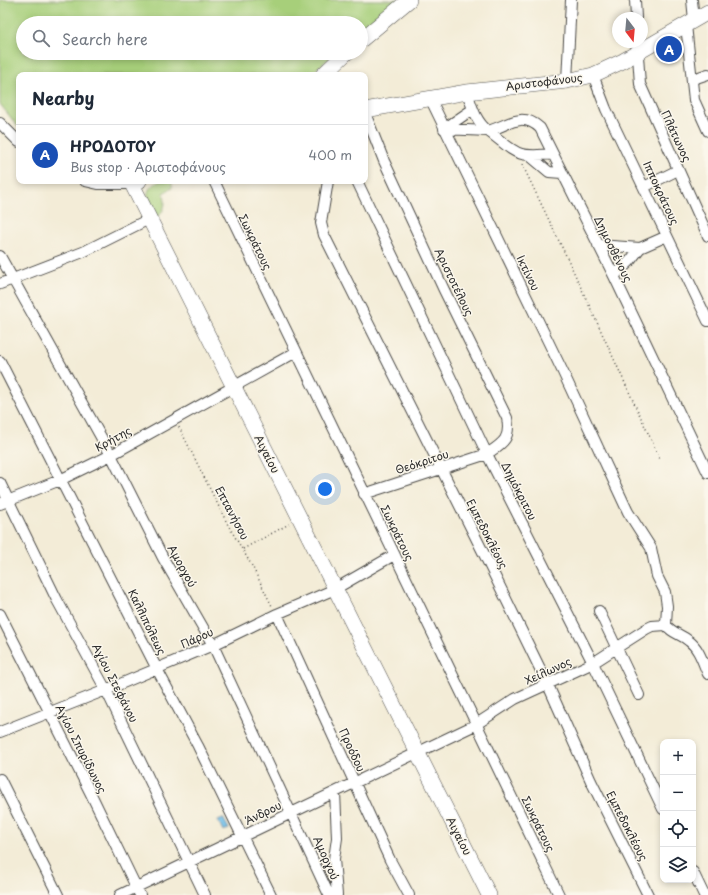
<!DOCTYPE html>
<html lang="en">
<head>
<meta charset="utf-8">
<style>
  :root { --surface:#fff; --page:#f2f2f3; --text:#1f2937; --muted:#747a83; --line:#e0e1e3; --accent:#d1495b }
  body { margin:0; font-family:"Playpen Sans",sans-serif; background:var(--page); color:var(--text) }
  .controls { position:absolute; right:12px; bottom:12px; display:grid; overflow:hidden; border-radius:8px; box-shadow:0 2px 6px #0003 }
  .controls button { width:36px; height:36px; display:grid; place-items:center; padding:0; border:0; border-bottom:1px solid var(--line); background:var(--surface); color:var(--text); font:20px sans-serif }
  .compass { position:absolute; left:612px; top:12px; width:36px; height:36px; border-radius:50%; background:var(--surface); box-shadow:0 2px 6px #0003; rotate:164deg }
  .you { position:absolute; left:325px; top:489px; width:14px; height:14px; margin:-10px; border:3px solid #fff; border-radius:50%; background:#1a73e8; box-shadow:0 0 0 6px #1a73e833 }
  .badge { display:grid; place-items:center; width:26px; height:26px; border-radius:50%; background:var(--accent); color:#fff; font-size:13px; font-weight:700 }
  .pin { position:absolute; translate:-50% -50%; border:2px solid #fff; box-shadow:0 1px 4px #0006 }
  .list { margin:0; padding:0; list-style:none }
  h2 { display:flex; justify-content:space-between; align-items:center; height:52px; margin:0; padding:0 16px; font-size:17px }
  h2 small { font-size:13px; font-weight:400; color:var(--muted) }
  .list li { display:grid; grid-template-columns:26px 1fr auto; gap:12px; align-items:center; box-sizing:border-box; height:60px; padding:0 16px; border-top:1px solid var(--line) }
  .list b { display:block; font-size:15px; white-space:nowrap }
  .list p { margin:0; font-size:13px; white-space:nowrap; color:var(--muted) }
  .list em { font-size:13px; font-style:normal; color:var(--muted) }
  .icon { flex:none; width:22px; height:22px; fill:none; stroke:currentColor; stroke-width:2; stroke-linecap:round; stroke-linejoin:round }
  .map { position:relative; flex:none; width:708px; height:895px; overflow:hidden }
  .search { position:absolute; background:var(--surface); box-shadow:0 2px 6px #0003; left:16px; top:16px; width:352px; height:44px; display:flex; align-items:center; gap:10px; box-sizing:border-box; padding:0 14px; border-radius:22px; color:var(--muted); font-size:15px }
  .panel { position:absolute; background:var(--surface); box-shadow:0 2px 6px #0003; left:16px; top:72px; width:352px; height:112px; border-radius:8px }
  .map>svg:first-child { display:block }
  .green { fill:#a7cf7a; stroke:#697d52 }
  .water { fill:#6ebee9; stroke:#4c748a }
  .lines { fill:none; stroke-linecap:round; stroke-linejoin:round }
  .street-casing { stroke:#494845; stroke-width:12 }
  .secondary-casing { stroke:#494845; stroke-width:16 }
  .path { stroke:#494845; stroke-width:1.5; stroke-dasharray:1 3; stroke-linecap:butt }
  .street { stroke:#fff; stroke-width:10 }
  .secondary { stroke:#fff; stroke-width:15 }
  .labels { text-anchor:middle; stroke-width:3; stroke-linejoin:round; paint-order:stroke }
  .street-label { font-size:11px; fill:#2b2b2b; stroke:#fbf7ec }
</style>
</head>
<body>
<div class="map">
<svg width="708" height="895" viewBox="0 0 708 895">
  <rect width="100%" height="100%" fill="#fbf7ec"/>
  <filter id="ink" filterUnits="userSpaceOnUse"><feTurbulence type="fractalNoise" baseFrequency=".025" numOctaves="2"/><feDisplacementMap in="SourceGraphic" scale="8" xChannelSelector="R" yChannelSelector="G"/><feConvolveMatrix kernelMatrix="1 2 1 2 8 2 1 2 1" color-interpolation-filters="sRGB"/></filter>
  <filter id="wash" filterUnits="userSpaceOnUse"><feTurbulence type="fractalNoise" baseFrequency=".012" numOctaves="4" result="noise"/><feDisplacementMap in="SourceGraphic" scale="16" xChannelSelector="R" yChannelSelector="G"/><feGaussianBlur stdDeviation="0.9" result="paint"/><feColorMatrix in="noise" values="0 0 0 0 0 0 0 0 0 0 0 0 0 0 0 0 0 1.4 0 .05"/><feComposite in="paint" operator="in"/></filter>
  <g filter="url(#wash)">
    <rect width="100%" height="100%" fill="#f3ecd7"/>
    <path class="green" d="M 0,0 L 399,0 L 361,32 L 361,23 L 23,23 L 23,53 L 336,53 L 309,75 L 19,75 L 19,128 L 0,104 Z
      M 161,181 L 172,181 L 172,188 L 163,193 C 167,202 165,210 157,218 C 149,203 139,189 161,181 Z"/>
    <path class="water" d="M 223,818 L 229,829 L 223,831 L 218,820 Z"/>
  </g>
  <g filter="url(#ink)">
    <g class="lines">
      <g class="street-casing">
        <path id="street" d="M 635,0 L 636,18
          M 692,0 L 694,20
          M 686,25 L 694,100 L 708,131
          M 637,42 L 640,84 L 708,236
          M 593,75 L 606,109 L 708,321
          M 693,79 L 708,74
          M 567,81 L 571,0
          M 467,92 C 472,106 475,121 488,131 C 509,125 521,111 540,128 L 614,276 L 708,473
          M 430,98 L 562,370 L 628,512 L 651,548 L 657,576 L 665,592 L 667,606 L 666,625
          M 0,123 L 19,142
          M 444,129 L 488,131 C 517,153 514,158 553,154
          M 444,129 L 473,109
          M 530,156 L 549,172 L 562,173
          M 85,181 L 98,184 L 132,184
          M 214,181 L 559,895
          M 328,181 L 321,223 L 324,235 L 484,554 L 548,685 L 591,781 L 648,895
          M 357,181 L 487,454 L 593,663 L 663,809
          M 644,187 L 678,170
          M 598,245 L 640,248 L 667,236
          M 0,256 L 111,455 L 163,558 L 213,645 L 329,895
          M 614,276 L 630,261 L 640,248
          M 0,284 L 83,252 L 149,219
          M 0,361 L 157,669 L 198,746 L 271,895
          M 0,483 L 57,600 L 106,690 L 205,895
          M 364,494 L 487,454 C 503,443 511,439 507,418 L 444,290 L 384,161 L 365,113
          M 0,504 L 60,480 L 111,455 L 296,352
          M 599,611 L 639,695
          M 0,614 L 90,792 L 140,895
          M 277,614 L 390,860 L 409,895
          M 0,732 L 106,690 L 213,645 L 277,614 L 335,589 L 394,555
          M 0,779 L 58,895
          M 335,792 L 337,838 L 334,859 L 337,895
          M 693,872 L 704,895
          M 120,895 L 475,725 L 515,699 L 593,663 L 646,629 L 652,626 L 666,625 C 673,634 681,634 689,641 C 699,648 703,663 708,674"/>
      </g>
      <g class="secondary-casing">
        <path id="secondary" d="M 361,40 L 409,0
          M 323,75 L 346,53
          M 365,110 L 467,92 L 567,81 L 593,75 L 623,61 L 708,12
          M 139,181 L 132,184 L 489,895"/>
      </g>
      <path class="path" d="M 522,164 L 571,266 L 660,459
        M 179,427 L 228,525 L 252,566 L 272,606
        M 243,549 L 289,524"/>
      <use href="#street" class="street"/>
      <use href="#secondary" class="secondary"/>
    </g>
  </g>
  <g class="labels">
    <g class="street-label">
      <text transform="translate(544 82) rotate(-7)" y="4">Αριστοφάνους</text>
      <text transform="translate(676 136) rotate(65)" y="4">Πλάτωνος</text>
      <text transform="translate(661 193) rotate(65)" y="4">Ιπποκράτους</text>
      <text transform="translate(255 242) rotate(64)" y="4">Σωκράτους</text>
      <text transform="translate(613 249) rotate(64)" y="4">Δημοσθένους</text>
      <text transform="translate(528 273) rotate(64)" y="4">Ικτίνου</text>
      <text transform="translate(454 282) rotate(64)" y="4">Αριστοτέλους</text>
      <text transform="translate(113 439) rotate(-29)" y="4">Κρήτης</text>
      <text transform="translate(267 454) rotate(63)" y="4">Αιγαίου</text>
      <text transform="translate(422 462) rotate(-18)" y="4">Θεόκριτου</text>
      <text transform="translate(519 491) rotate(63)" y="4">Δημόκριτου</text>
      <text transform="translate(232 513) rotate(62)" y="4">Επτανήσου</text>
      <text transform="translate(397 533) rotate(64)" y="4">Σωκράτους</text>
      <text transform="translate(487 534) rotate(63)" y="4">Εμπεδοκλέους</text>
      <text transform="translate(182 566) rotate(61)" y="4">Αμοργού</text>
      <text transform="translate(147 622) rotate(64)" y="4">Καλλιπόλεως</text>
      <text transform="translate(197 638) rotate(-24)" y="4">Πάρου</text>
      <text transform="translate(548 671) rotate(-25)" y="4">Χείλωνος</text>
      <text transform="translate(115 683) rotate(63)" y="4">Αγίου Στεφάνου</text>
      <text transform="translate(81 749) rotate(63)" y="4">Αγίου Σπυρίδωνος</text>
      <text transform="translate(352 750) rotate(65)" y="4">Προόδου</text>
      <text transform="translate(263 813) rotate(-26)" y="4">Άνδρου</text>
      <text transform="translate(538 824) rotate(64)" y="4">Σωκράτους</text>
      <text transform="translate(627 826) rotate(63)" y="4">Εμπεδοκλέους</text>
      <text transform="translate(459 836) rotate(63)" y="4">Αιγαίου</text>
      <text transform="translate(326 858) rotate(66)" y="4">Αμοργού</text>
    </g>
  </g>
</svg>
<div class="controls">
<button>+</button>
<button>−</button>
<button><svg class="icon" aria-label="locate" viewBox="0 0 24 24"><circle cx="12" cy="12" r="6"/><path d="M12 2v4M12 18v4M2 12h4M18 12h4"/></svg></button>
<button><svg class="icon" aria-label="layers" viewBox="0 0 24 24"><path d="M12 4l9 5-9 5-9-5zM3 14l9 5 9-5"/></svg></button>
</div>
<svg class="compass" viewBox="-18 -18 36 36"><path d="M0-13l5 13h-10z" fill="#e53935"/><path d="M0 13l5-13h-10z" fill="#747a83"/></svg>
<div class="you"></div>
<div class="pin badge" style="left:669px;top:49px;background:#1a4fb4">A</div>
<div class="search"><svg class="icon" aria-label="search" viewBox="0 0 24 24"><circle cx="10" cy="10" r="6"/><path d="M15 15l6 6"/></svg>Search here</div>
<section class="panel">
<h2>Nearby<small></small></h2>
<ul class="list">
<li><span class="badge" style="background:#1a4fb4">A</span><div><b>ΗΡΟΔΟΤΟΥ</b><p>Bus stop · Αριστοφάνους</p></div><em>400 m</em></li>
</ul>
</section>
</div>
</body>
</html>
